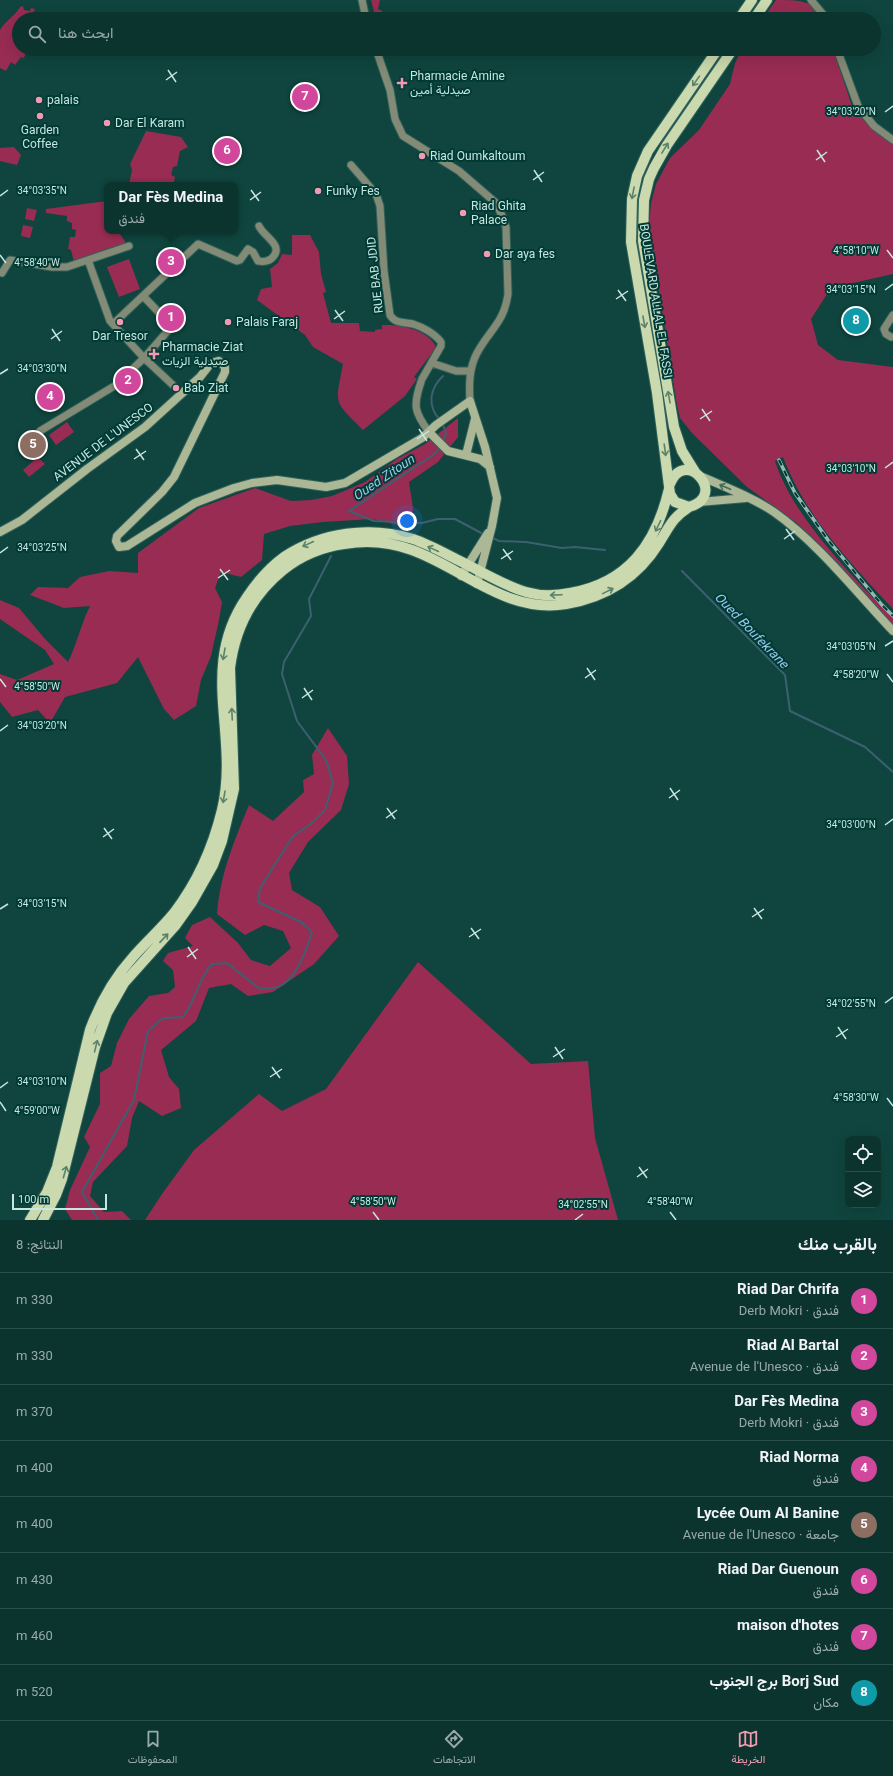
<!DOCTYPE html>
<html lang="ar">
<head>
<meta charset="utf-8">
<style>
  :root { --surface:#0b342e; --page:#193f3a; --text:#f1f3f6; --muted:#9aaaaa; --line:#2b4f4a; --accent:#f19ab1 }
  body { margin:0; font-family:Georgia,Vazirmatn,serif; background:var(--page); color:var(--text); direction:rtl }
  .controls { position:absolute; right:12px; bottom:12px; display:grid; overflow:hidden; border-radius:8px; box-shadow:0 4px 16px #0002 }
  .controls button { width:36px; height:36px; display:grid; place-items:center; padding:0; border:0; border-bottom:1px solid var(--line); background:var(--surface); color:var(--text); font:20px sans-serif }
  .scale { position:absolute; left:12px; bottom:10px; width:95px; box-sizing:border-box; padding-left:4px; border:2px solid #c6e6e0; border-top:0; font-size:11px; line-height:14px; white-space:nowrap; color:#c6e6e0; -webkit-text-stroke:3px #003a34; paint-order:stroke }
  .you { position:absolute; left:407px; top:521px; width:14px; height:14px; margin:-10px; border:3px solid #fff; border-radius:50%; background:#1a73e8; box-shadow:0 0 0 6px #1a73e833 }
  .badge { display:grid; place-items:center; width:26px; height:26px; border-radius:50%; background:var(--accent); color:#fff; font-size:13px; font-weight:700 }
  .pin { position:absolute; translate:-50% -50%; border:2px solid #fff; box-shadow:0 1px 4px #0006 }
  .popup { position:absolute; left:104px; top:182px; width:134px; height:52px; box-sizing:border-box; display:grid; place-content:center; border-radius:8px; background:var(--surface); filter:drop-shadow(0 1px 3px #0005); font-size:13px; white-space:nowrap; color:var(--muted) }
  .popup b { font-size:15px; color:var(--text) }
  .popup::after { content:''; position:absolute; left:50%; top:100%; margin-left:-8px; border:8px solid transparent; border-top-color:var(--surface) }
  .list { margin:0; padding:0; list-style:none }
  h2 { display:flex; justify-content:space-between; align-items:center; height:52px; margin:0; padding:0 16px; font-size:17px }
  h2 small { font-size:13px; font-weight:400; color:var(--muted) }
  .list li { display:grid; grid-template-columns:26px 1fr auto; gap:12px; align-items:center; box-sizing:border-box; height:56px; padding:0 16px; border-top:1px solid var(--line) }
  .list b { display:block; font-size:15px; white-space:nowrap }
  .list p { margin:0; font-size:13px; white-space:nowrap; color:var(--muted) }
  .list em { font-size:13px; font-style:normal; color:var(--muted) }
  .icon { flex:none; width:22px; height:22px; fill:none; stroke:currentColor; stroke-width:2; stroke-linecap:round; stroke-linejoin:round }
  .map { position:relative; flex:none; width:893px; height:1220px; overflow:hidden; direction:ltr }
  .search { position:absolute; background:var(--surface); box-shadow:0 4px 16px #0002; left:12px; right:12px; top:12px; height:44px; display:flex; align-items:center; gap:10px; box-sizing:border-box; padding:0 14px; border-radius:22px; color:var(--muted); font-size:15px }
  .sheet { height:500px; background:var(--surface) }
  nav { display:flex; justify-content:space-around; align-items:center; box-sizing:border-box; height:56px; border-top:1px solid var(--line); background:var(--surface); font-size:11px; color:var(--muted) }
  nav a { display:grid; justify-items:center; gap:2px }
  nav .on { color:var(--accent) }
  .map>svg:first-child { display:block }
  .green { fill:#992c53 }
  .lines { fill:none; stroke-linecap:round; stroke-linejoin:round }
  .stream { stroke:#3d6070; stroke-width:2 }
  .minor-casing { stroke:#30625b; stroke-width:9 }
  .secondary-casing { stroke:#30625b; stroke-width:10 }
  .primary-casing { stroke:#30625b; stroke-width:12 }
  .minor { stroke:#838b76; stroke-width:7 }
  .secondary { stroke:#acb796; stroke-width:8 }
  .primary { stroke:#cbd9ae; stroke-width:10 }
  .rail-casing { stroke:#94bab4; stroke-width:3.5 }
  .rail { stroke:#003a34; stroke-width:2; stroke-dasharray:6; stroke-linecap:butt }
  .oneway { stroke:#5b826b }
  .oneway2 { stroke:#456c5b }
  .ticks { fill:none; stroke:#c6e6e0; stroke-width:1.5 }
  .poi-dot { fill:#f19ab1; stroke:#003a34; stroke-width:1.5 }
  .labels { text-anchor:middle; stroke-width:4; stroke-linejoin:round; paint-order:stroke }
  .poi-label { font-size:12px; fill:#c6e6e0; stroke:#003a34; text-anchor:start }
  .street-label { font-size:12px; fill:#c6e6e0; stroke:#003a34 }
  .water-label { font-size:13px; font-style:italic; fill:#99c8ee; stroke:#003a34 }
  .ticks-label { font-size:10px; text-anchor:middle; fill:#c6e6e0; stroke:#003a34; stroke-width:4; stroke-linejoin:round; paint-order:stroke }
</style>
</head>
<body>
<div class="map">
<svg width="893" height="1220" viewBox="0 0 893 1220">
  <rect width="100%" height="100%" fill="#0f453e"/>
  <path class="green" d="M 371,0 L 380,0 L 378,9 L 382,11 L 382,19 L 376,19 Z
    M 776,0 C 798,0 814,0 825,19 L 763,19 Z
    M 23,6 L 24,10 L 30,11 L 31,8 L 35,9 L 31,19 L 19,19 L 19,49 L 27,49 L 24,58 L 21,57 L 15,65 L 11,62 L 6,71 L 0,68 L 0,30 C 5,21 15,16 20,7 Z
    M 742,49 L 833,49 L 852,106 L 893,142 L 893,274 L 831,288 L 811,319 L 818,345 L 838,360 L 893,367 L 893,609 C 851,564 805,516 783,457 L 775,461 C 793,517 852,576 893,618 L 893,625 L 798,524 L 747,487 L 692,433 L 680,418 L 677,405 L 649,228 L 651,203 L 656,184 L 670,158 L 699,130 L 730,84 L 735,63 Z
    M 146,131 L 181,137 L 188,147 L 180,151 L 177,166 L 173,167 L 171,175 L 175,177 L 173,185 L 167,182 L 163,185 L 129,185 L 132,170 L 130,164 Z
    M 14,147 L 21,155 L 17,165 L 0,161 L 0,148 Z
    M 107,201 L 107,231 L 118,231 L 128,246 L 74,262 L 71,250 L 68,249 L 70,237 L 75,237 L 76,230 L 72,229 L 72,223 L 67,221 L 67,216 L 46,213 L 46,209 Z
    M 27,208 L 37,210 L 34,221 L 25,219 Z
    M 23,225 L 33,227 L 30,238 L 21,236 Z
    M 292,235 L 310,235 L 319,252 L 321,274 L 326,292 L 323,293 L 331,323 L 359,323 L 360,331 L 375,332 L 375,330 L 382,329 L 382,325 C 399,324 426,329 435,345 L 435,349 L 414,377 L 417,379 L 405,396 L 363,430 C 333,400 335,405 343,364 L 313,347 L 305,335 L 257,300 L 261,289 L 272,287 L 270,269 L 278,263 L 282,254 L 292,255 Z
    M 129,259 L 140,289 L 119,297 L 107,267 Z
    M 458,418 L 458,437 L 438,462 L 409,482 L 413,508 L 411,528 L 372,519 L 323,522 L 290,526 L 264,534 L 262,560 L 241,577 L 221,572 L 215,588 L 222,602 L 219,620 L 211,656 L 201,680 L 196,706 L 174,720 L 164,709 L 138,657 L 117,683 L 65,697 L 50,723 L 38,710 L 12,717 L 0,702 L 0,674 L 17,680 L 54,664 L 45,650 L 0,619 L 0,600 L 19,608 L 45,639 L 68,662 C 77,644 81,624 90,606 L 64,608 L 30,595 L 38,587 L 68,588 L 80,577 L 109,571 L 138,573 L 138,553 L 199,508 L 255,488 L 291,501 L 311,500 L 332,496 L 365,482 L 397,459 L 425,444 Z
    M 67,422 L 74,432 L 56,445 L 49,435 Z
    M 38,457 L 45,464 L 29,477 L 23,470 Z
    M 328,728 L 347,756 L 349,784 L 341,810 L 308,842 L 289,873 L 292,890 L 320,907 L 339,936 L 314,964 L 273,992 L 248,996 L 231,984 L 209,988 L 196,1021 L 161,1050 L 169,1077 L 179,1089 L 181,1108 L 162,1116 L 139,1101 L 132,1118 L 127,1146 L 93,1182 L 90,1196 L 104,1212 L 122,1211 L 131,1220 L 72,1220 L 65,1209 L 70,1190 L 90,1147 L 84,1137 L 100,1104 L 100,1073 L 111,1066 L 117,1043 L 129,1019 L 149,996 L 168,993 L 175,987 L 173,970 L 163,961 L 168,953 L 193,946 L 185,938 L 192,925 L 210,917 L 238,943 L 251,960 L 270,966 L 291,948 L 283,931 L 264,925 L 245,935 L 217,914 C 220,875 234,841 249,805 L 273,821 L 304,792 L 303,780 L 314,774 L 312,755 Z
    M 418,962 L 531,1064 L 588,1061 L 595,1138 L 618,1220 L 145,1220 L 162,1194 L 194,1150 L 259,1094 L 282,1111 L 326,1089 Z"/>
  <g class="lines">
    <path class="stream" d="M 439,419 C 427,405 430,388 443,376
      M 442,422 L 446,433 L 443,442
      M 349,511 L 436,453 L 440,446
      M 349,511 L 374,521 L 422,523 L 438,519 L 455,519 L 485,535
      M 493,538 L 499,541 L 526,542 L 562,548 L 575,547 L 605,550
      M 682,571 L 785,675 L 790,711 L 865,747 L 893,772
      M 98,1220 L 82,1192 L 134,1100 L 148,1031 L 163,1018 L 183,1017 C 196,1000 198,979 212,964 L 227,963 L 260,989 C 265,988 273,989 278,987 C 296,980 307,949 312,932 L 301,922 L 258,902 L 260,888 L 293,836 L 311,824 L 325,810 L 333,783 L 326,760 L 297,721 L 282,674 L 284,662 L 311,616 L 309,599 L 331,556"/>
    <g class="minor-casing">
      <path id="minor" d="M 362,0 L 366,19
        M 811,0 L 827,19
        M 376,49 L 390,90 L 395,119 L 403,136 L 459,171 L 496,203 L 503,218 L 506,227 L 508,294 C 504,323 490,329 477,353 C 469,368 469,385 470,401
        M 837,49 L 858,106 L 874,126 L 893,140
        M 351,165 L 376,194 L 380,206 L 384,271 L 390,315 C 395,324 405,322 413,324 C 423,327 435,334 441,342 L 441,346 L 422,379
        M 88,260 L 110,321 L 144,358 L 175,387
        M 2,273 L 10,260 L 52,267 L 67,267 L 129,246
        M 113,324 L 198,244 L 237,261 L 240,260 L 248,249 L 253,252 L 258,261 C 264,262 269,262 273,257 C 284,245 263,236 259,226
        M 891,337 L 886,334 L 884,329 L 893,315
        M 432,363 L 456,371 L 471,371
        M 421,382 C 413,405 414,412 429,432
        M 40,431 L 116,385 L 144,358 L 172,326 L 143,296"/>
    </g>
    <g class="secondary-casing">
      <path id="secondary" d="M 429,432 L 448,451 L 480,459 L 490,467
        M 466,455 L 475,419
        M 700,476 C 725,487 752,497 774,512 C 818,543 856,592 893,631
        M 699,502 L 746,498
        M 0,532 L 22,520 L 87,469 L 145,427 L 200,377 L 211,363 L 219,361 L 225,367 L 225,372 L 174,477 L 162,492 L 117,536 L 116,541 L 119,547 L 127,546 L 195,503 L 234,488 L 252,483 L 277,480 L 326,487 L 345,483 L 422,438 L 436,425 L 470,401 L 485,447 L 497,498 L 492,526 L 477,584
        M 461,576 L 488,533"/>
    </g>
    <g class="primary-casing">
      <path id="primary" d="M 739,19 L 752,0
        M 754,19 L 767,0
        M 695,472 L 682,451 L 674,427 L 643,241 L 644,200 L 649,179 L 654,168 L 667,145 L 733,49
        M 670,484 C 685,446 729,496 689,507 L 675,502 L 670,494 L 657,393 L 631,242 L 632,199 L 637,176 L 648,151 L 718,49
        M 30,1220 L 47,1192 L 57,1167 L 90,1030 C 100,1003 114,978 133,957 C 146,942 161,929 174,913 C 197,883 213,847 222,810 C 240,735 198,667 247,597 C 257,582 269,568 284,557 C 322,532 370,526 413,539 C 428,544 444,553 458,560 C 481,571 502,585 526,592 C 540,596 556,596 570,593 C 628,583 656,544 669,489
        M 43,1220 L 56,1195 L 62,1179 L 95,1047 L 107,1013 L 124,983 L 175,926 L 192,902 L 213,865 L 222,841 L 234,789 L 230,668 C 235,628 252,595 283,570 C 302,555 321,547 344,544 C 367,540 390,542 412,550 C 464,569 507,614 566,604 C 606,597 638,577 659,543 C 670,526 672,518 689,507"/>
    </g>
    <use href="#minor" class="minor"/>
    <use href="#secondary" class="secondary"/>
    <use href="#primary" class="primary"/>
    <g class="rail-casing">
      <path id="rail" d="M 779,460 L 795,493 L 828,540 L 882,605 L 893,616"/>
    </g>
    <use href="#rail" class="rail"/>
  </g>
  <defs><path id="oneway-shaft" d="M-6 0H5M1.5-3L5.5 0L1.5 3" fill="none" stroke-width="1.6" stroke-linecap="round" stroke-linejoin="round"/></defs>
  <g class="oneway">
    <use href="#oneway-shaft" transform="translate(696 81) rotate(125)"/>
    <use href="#oneway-shaft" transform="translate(665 148) rotate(-58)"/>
    <use href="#oneway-shaft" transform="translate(633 193) rotate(101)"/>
    <use href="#oneway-shaft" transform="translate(644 322) rotate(80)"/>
    <use href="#oneway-shaft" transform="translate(669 397) rotate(-100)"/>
    <use href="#oneway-shaft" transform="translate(665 450) rotate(82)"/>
    <use href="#oneway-shaft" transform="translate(658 526) rotate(116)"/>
    <use href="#oneway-shaft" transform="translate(308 544) rotate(155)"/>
    <use href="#oneway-shaft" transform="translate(433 549) rotate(-155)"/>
    <use href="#oneway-shaft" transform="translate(608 591) rotate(-26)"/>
    <use href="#oneway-shaft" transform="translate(556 595) rotate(178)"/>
    <use href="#oneway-shaft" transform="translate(224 654) rotate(100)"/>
    <use href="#oneway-shaft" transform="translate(232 714) rotate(-93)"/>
    <use href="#oneway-shaft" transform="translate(224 797) rotate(100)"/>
    <use href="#oneway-shaft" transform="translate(164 938) rotate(-47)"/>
    <use href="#oneway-shaft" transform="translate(96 1046) rotate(-76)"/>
    <use href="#oneway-shaft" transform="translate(65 1172) rotate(-74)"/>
  </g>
  <use class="oneway2" href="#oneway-shaft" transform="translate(725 487) rotate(-157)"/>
  <path class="ticks" d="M 168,70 L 176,82M 166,80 L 177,72M 885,112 L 893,106M 817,150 L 825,162M 816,160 L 827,152M 534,170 L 542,182M 533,180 L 544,172M 251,190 L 259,201M 0,196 L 8,190M 250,200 L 261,192M 887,250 L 893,258M 0,255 L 6,263M 618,290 L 626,301M 885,290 L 893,284M 616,299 L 628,291M 335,310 L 343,321M 334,319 L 345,311M 52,329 L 60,341M 51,339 L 62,331M 0,374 L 8,369M 702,409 L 710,421M 700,419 L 712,411M 419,429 L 427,441M 417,439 L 429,431M 136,449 L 144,460M 134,459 L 146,451M 885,468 L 893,462M 786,529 L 794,540M 784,539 L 795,531M 503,549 L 511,560M 0,553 L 8,547M 501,559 L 513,551M 220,569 L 228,580M 218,578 L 230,570M 885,646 L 893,641M 587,668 L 595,680M 887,674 L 893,682M 585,678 L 596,670M 0,679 L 6,687M 304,688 L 312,700M 302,698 L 313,690M 0,731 L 8,725M 670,788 L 678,800M 669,798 L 680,790M 387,808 L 395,819M 386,818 L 397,810M 885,825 L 893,819M 104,828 L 112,839M 103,837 L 114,829M 754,908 L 762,919M 0,909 L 8,904M 752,917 L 764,909M 471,928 L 479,939M 469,937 L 481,929M 188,947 L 196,959M 187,957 L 198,949M 885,1003 L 893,997M 838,1027 L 846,1039M 836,1037 L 848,1029M 555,1047 L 563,1059M 553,1057 L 565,1049M 272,1067 L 280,1078M 270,1077 L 282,1069M 0,1088 L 8,1082M 887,1098 L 893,1106M 0,1102 L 6,1111M 639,1167 L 647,1178M 637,1177 L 648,1169M 373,1212 L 379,1220M 670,1212 L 676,1220M 575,1220 L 583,1214"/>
  <g class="poi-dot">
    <path d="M400 77h4v4h4v4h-4v4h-4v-4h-4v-4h4z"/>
    <circle cx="39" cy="100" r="4"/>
    <circle cx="40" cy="116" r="4"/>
    <circle cx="107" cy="123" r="4"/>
    <circle cx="422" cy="156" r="4"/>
    <circle cx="318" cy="191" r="4"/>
    <circle cx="463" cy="213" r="4"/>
    <circle cx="487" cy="254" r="4"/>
    <circle cx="120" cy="322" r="4"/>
    <circle cx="228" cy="322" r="4"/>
    <path d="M152 348h4v4h4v4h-4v4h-4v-4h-4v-4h4z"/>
    <circle cx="176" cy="388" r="4"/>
  </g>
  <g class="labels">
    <g class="poi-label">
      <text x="410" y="80">Pharmacie Amine<tspan x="410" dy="14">صيدلية أمين</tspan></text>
      <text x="47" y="104">palais</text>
      <text x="115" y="127">Dar El Karam</text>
      <text x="40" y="134" text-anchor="middle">Garden<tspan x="40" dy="14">Coffee</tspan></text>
      <text x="430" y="160">Riad Oumkaltoum</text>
      <text x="326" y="195">Funky Fes</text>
      <text x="471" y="210">Riad Ghita<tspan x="471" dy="14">Palace</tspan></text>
      <text x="495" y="258">Dar aya fes</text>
      <text x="236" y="326">Palais Faraj</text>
      <text x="120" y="340" text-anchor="middle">Dar Tresor</text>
      <text x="162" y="351">Pharmacie Ziat<tspan x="162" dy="14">صيدلية الزيات</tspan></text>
      <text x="184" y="392">Bab Ziat</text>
    </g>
    <g class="street-label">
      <text transform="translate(375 275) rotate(-96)" y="4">RUE BAB JDID</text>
      <text transform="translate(656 301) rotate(81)" y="4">BOULEVARD ALLAL EL FASSI</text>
      <text transform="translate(103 442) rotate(-37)" y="4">AVENUE DE L'UNESCO</text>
    </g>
    <g class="water-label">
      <text transform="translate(383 477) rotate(-34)" y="5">Oued Zitoun</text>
      <text transform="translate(752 630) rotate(46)" y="5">Oued Boufekrane</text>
    </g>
  </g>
  <g class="ticks-label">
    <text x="851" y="115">34°03'20"N</text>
    <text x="42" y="194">34°03'35"N</text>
    <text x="856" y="254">4°58'10"W</text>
    <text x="37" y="266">4°58'40"W</text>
    <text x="851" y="293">34°03'15"N</text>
    <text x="42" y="372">34°03'30"N</text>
    <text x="851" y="472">34°03'10"N</text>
    <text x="42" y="551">34°03'25"N</text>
    <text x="851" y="650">34°03'05"N</text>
    <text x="856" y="678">4°58'20"W</text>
    <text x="37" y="690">4°58'50"W</text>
    <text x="42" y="729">34°03'20"N</text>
    <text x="851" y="828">34°03'00"N</text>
    <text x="42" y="907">34°03'15"N</text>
    <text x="851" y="1007">34°02'55"N</text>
    <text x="42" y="1085">34°03'10"N</text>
    <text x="856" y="1101">4°58'30"W</text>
    <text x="37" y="1114">4°59'00"W</text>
    <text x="373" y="1205">4°58'50"W</text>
    <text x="670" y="1205">4°58'40"W</text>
    <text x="583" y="1208">34°02'55"N</text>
  </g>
</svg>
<div class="controls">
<button><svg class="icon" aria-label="locate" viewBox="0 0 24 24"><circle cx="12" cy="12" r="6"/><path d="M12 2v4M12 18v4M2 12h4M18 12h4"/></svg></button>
<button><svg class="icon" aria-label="layers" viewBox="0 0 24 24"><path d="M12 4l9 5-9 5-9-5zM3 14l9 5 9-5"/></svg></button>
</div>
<div class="scale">100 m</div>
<div class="you"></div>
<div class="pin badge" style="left:171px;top:318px;background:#d1479c">1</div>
<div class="pin badge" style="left:128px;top:381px;background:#d1479c">2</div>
<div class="pin badge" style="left:171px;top:262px;background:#d1479c">3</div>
<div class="popup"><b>Dar Fès Medina</b>فندق</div>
<div class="pin badge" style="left:50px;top:397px;background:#d1479c">4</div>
<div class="pin badge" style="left:33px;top:445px;background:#8d6e63">5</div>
<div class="pin badge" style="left:227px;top:151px;background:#d1479c">6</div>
<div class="pin badge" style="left:305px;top:97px;background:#d1479c">7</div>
<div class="pin badge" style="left:856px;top:321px;background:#0f9aa8">8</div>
<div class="search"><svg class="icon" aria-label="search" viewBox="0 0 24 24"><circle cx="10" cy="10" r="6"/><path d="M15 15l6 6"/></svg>ابحث هنا</div>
</div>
<section class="sheet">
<h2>بالقرب منك<small>النتائج: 8</small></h2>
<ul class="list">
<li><span class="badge" style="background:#d1479c">1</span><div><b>Riad Dar Chrifa</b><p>فندق · Derb Mokri</p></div><em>330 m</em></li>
<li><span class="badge" style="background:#d1479c">2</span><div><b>Riad Al Bartal</b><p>فندق · Avenue de l'Unesco</p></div><em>330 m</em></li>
<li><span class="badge" style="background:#d1479c">3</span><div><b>Dar Fès Medina</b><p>فندق · Derb Mokri</p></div><em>370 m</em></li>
<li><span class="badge" style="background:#d1479c">4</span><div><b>Riad Norma</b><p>فندق</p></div><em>400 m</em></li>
<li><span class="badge" style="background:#8d6e63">5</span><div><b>Lycée Oum Al Banine</b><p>جامعة · Avenue de l'Unesco</p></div><em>400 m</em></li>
<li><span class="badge" style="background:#d1479c">6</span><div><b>Riad Dar Guenoun</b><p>فندق</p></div><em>430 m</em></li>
<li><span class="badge" style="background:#d1479c">7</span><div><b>maison d'hotes</b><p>فندق</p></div><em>460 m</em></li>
<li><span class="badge" style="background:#0f9aa8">8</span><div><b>Borj Sud برج الجنوب</b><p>مكان</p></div><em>520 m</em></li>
</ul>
</section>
<nav>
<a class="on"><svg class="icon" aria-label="map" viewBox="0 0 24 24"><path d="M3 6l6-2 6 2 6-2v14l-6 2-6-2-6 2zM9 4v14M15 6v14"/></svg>الخريطة</a>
<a><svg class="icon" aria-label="directions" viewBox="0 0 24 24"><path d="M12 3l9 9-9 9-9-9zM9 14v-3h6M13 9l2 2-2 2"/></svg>الاتجاهات</a>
<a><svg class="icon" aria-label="saved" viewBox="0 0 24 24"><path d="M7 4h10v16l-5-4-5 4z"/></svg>المحفوظات</a>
</nav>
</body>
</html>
